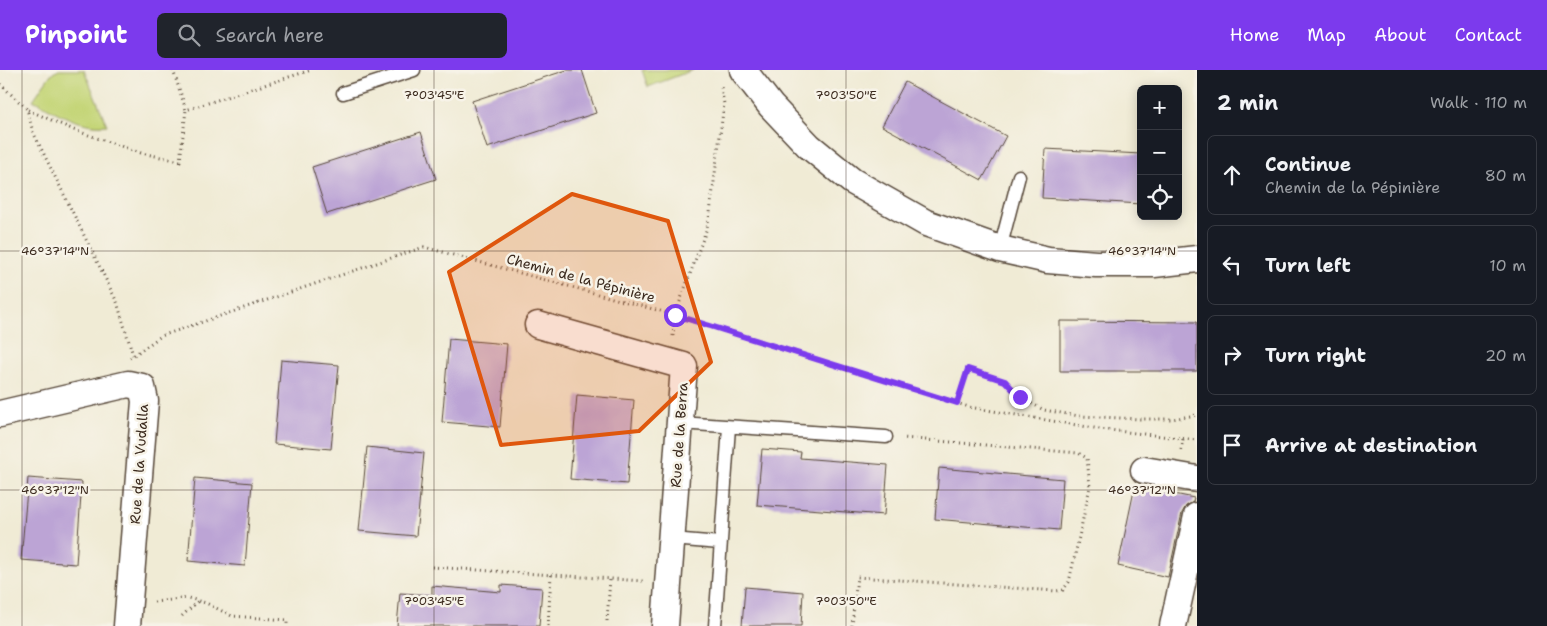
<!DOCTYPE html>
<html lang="en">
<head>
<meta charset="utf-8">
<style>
  :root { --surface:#171b24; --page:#20242c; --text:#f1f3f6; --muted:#9ea1a6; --line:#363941; --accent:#7c3aed }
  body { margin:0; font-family:"Shantell Sans",sans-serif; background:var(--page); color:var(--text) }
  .controls { position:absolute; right:15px; top:15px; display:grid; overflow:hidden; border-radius:8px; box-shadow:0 2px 12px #0003 }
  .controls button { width:45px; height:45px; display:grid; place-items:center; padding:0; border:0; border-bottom:1px solid var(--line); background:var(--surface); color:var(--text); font:25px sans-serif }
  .stop { position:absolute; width:15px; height:15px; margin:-11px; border:4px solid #7c3aed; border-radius:50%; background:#fff }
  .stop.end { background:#7c3aed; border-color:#fff; box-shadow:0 1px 5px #0008 }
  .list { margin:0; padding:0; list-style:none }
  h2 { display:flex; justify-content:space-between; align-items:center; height:65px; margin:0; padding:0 20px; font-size:21px }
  h2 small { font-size:16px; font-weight:400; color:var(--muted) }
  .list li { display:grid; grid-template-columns:32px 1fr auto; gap:15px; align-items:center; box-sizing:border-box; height:80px; margin:0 10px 10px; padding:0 10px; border:1px solid var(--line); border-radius:8px }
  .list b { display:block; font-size:19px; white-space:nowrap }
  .list p { margin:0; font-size:16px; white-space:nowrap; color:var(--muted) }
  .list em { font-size:16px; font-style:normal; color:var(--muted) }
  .icon { flex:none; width:28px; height:28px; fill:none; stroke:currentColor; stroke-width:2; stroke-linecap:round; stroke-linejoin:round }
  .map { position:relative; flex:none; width:1197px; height:556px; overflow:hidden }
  header { display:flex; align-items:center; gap:30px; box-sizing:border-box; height:70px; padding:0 25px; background:var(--accent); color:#fff }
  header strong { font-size:24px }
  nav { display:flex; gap:28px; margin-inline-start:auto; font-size:18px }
  .search { width:350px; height:45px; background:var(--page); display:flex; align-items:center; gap:12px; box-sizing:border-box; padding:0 18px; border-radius:8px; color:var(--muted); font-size:19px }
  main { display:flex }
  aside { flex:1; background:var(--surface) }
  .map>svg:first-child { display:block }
  .green { fill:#c4d577; stroke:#80804a }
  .building { fill:#bca4d5 }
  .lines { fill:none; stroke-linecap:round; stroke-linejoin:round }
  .lane-casing { stroke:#564739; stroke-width:15 }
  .street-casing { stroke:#564739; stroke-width:29 }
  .path { stroke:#564739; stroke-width:3; stroke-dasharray:1 4; stroke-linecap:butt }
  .lane { stroke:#fff; stroke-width:12 }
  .street { stroke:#fff; stroke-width:26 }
  .route { stroke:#7c3aed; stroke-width:6 }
  .marked { fill:#df570d; fill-opacity:0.2; stroke:#df570d; stroke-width:4; stroke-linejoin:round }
  .ticks { fill:none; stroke:#3b2a1e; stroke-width:1; stroke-opacity:0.45 }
  .labels { text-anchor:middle; stroke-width:5; stroke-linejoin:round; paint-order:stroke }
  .street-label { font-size:14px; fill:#3b2a1e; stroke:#f7f3e8 }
  .ticks-label { font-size:12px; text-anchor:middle; fill:#3b2a1e; stroke:#f7f3e8; stroke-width:5; stroke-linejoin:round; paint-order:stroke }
</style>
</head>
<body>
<header>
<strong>Pinpoint</strong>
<div class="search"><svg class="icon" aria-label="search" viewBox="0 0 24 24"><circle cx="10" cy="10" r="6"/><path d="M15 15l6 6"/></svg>Search here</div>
<nav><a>Home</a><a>Map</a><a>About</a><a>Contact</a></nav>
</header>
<main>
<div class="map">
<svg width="1197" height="556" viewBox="0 0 1197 556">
  <rect width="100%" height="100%" fill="#f7f3e8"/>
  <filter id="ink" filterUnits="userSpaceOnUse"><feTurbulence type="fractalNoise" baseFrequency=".02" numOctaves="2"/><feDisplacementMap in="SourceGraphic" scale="10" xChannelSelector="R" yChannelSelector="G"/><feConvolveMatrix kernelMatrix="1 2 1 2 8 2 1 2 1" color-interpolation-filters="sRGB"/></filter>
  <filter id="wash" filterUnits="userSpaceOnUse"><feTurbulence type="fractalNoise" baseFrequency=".0096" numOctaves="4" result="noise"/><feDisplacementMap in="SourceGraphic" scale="20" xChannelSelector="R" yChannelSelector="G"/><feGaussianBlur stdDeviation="1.12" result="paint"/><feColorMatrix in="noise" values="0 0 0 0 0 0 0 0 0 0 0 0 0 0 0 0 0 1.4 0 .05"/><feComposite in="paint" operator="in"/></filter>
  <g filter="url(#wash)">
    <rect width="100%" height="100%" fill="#f0ebd5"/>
    <path class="green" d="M 59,0 L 84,0 L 107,55 C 80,58 56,42 33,30 L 51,4 Z
      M 642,0 L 693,0 L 648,17 Z"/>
    <g id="blocks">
      <path class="building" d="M 567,0 L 582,0 L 596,43 L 487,78 L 472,31 Z
        M 905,12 L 1006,66 L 982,110 L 882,56 Z
        M 421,62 L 436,109 L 327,144 L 312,97 Z
        M 1045,79 L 1141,84 L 1141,134 L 1042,128 Z
        M 1060,251 L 1197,252 L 1197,301 L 1060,301 Z
        M 449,269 L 507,274 L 500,357 L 442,352 Z
        M 281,290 L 339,295 L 331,379 L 274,374 Z
        M 577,325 L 634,330 L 627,414 L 570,409 Z
        M 367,377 L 424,383 L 416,466 L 359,461 Z
        M 762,379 L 801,382 L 800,388 L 888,395 L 884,445 L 757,435 Z
        M 939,398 L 1063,409 L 1059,460 L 935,449 Z
        M 28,408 L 82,412 L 76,494 L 21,490 Z
        M 195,408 L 252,413 L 245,496 L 188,491 Z
        M 1135,416 L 1194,428 L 1193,432 L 1186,436 L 1182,443 L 1168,507 L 1118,496 Z
        M 501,515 L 542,518 L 539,556 L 397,556 L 400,523 L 432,525 L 432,516 L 501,522 Z
        M 745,517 L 803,522 L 801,556 L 742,556 Z"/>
    </g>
  </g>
  <g filter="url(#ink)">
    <use href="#blocks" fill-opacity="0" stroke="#564739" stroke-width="1"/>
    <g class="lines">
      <g class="lane-casing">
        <path id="lane" d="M 343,23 L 414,0
          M 1000,179 L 1019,106
          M 680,353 L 886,367
          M 672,469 L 720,473
          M 715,556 L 729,357"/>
      </g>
      <g class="street-casing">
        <path id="street" d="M 743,0 L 771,36 L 809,76 L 852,111 L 926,153 L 1000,179 L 1048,190 L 1096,194 L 1154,194 L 1197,189
          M 538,255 L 684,296 L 665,556
          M 0,344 L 128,314 L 142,317 L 145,331 L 127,556
          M 1144,400 L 1197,409
          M 1173,556 L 1197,446"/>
      </g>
      <path class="path" d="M 173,0 L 186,40 L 311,0
        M 0,14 L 27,39 L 33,62 L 117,232 L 133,285
        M 28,40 L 74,60 L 141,83 L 180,91 L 186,40
        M 673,266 L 675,245 L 707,158 L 710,143 L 724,34 L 721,17
        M 130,288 L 161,266 L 424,177 L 675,245 L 969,337 L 1100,359 L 1197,370
        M 957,333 L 968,299 L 1005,311 L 1019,327 L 1044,340 L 1079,346 L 1140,349 L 1172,349 L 1197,345
        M 1181,380 L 1183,369
        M 432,497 L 643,511
        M 154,532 L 188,528 L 206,533 L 232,546 L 287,550 L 287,556
        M 182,546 L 198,531
        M 607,551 L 610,509
        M 548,556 L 551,505
        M 852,556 L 857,507 L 1056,521 L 1063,520 L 1069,512 L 1090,417 L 1087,388 L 1078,383 L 903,368"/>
      <use href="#lane" class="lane"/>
      <use href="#street" class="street"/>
    </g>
  </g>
  <g class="lines" filter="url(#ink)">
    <path class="route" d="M 675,245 L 957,333 L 968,299 L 1005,311 L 1020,327"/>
  </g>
  <path class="marked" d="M 572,124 L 668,151 L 711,292 L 639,361 L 501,375 L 449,202 Z"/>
  <path class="ticks" d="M 22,0 L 22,556M 434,0 L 434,556M 846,0 L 846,556M 0,181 L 1197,181M 0,420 L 1197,420"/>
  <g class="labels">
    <g class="street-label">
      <text transform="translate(581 208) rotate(15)" y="5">Chemin de la Pépinière</text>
      <text transform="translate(679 365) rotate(-86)" y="5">Rue de la Berra</text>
      <text transform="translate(139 394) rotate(-86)" y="5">Rue de la Vudalla</text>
    </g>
  </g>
  <g class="ticks-label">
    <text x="434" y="29">7°03'45"E</text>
    <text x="846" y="29">7°03'50"E</text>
    <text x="55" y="185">46°37'14"N</text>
    <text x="1142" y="185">46°37'14"N</text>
    <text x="55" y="424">46°37'12"N</text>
    <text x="1142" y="424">46°37'12"N</text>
    <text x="434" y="535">7°03'45"E</text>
    <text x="846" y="535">7°03'50"E</text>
  </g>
</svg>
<div class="controls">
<button>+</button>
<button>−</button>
<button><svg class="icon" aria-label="locate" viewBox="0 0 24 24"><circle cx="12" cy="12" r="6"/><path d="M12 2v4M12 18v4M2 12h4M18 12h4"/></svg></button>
</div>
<div class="stop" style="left:675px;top:245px"></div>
<div class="stop end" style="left:1020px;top:327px"></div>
</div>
<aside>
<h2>2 min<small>Walk · 110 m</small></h2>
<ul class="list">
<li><svg class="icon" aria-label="ahead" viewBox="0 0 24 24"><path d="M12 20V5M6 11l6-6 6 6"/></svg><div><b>Continue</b><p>Chemin de la Pépinière</p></div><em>80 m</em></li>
<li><svg class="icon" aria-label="left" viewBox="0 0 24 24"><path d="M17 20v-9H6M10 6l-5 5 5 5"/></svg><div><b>Turn left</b></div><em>10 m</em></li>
<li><svg class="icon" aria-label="right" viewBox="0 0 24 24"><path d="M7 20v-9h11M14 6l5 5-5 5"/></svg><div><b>Turn right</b></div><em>20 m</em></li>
<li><svg class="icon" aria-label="arrive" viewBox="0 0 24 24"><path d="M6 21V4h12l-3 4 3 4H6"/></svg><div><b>Arrive at destination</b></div></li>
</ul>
</aside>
</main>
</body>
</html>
